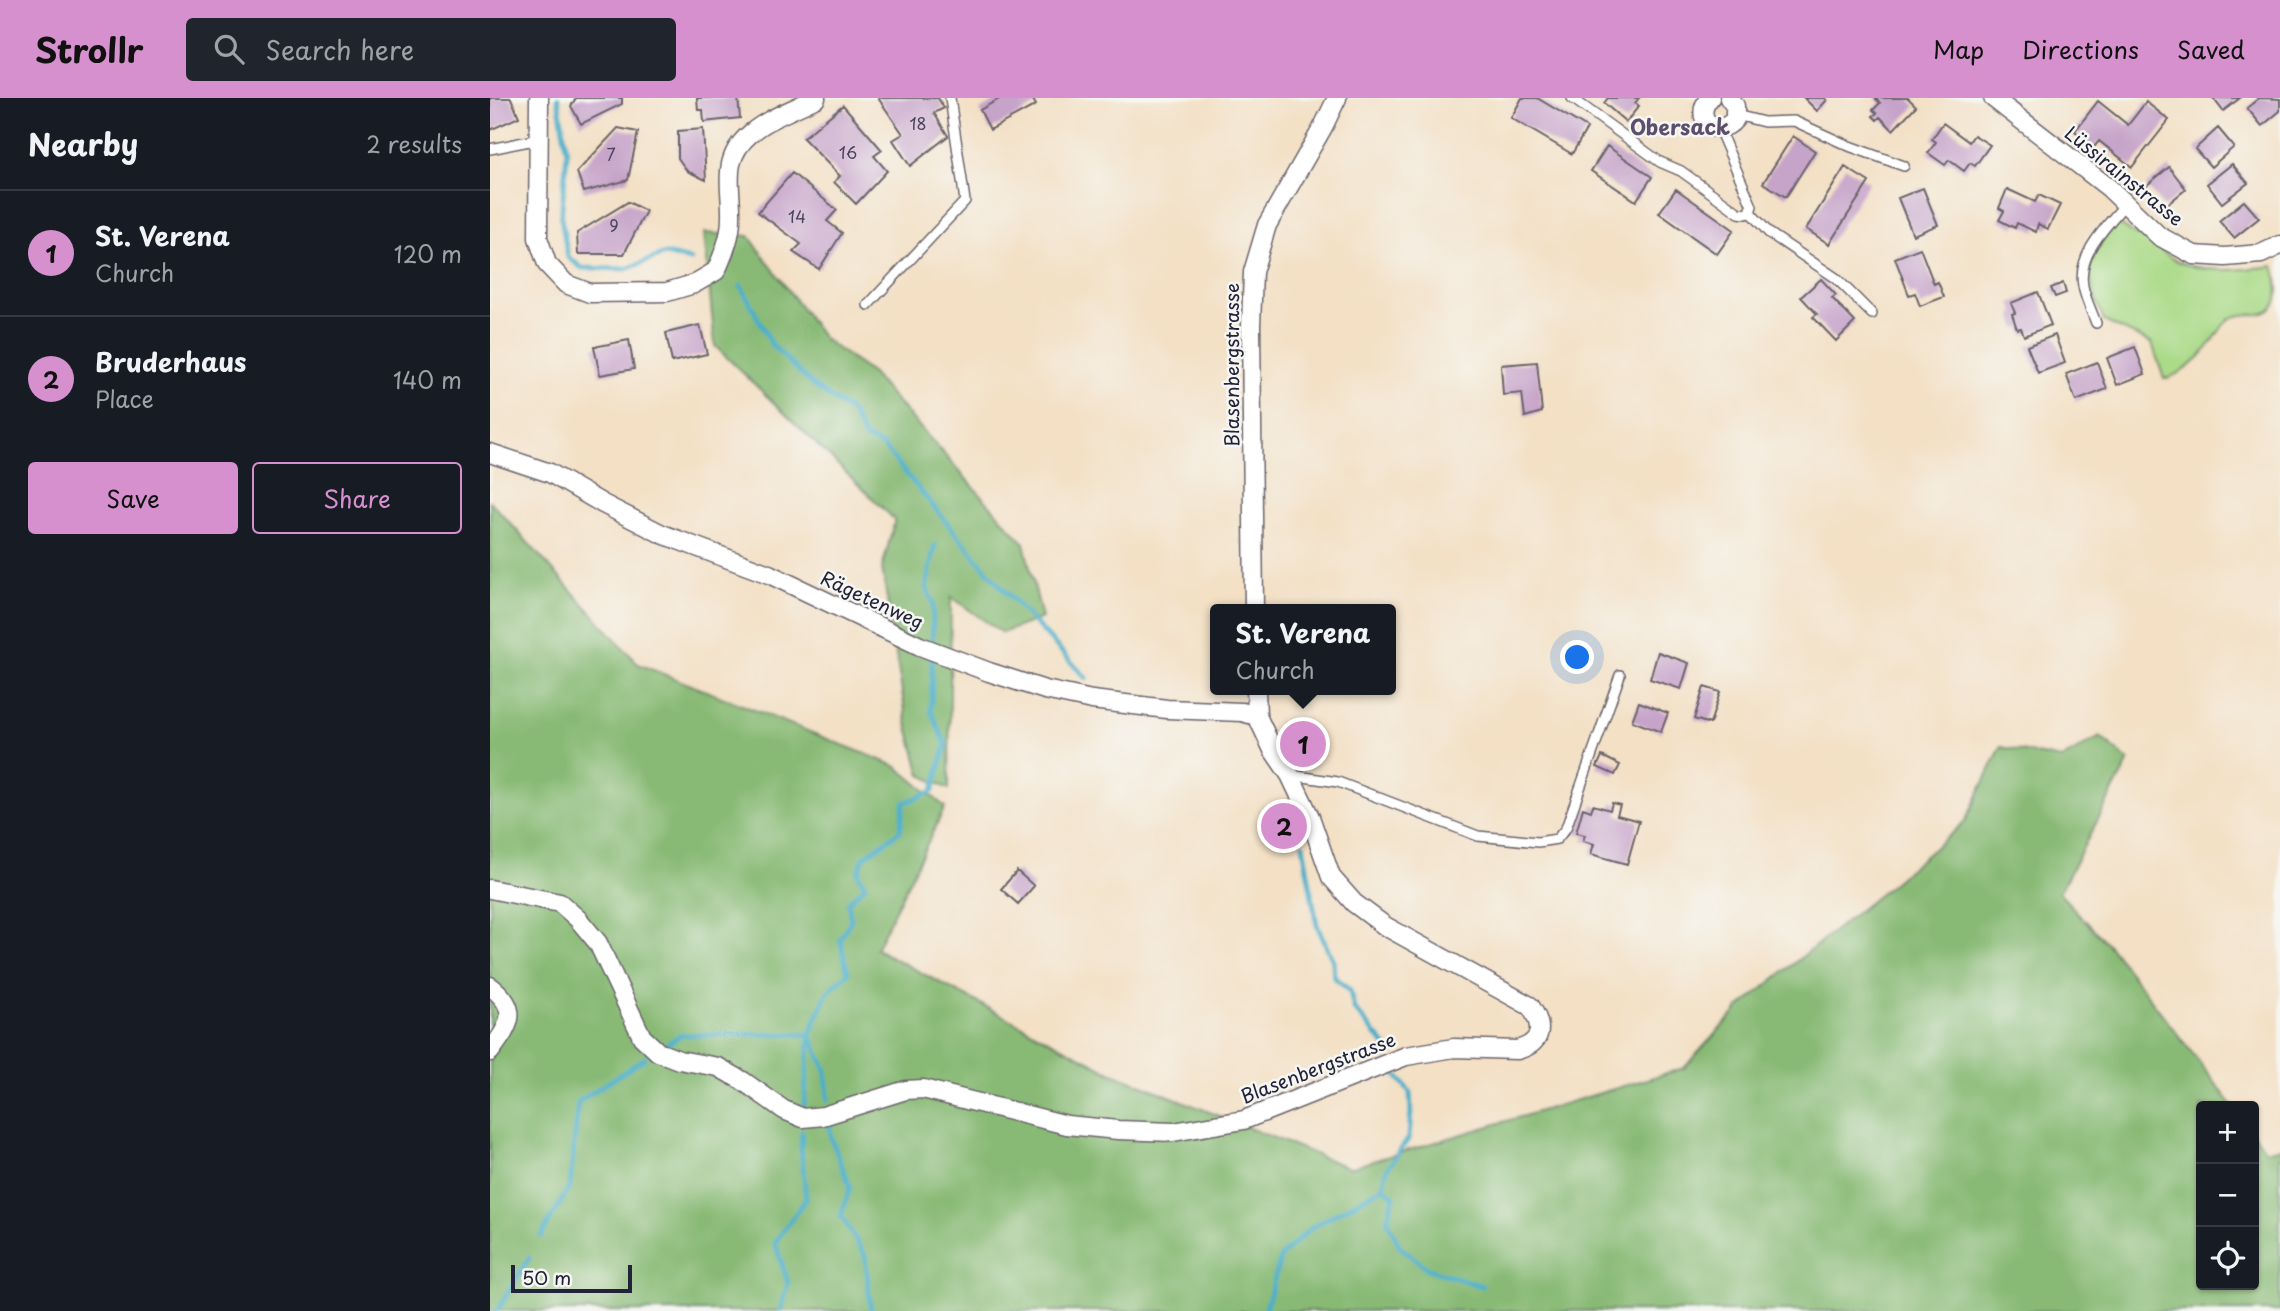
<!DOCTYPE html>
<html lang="en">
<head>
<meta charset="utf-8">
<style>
  :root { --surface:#171b24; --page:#20242c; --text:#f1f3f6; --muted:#9ea1a6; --line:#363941; --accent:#d690ce }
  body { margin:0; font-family:"Playpen Sans",sans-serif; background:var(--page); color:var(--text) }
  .controls { position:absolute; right:21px; bottom:21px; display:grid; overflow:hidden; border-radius:7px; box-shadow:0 2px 5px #0004 }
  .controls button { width:63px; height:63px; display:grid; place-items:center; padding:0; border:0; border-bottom:2px solid var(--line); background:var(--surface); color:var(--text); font:35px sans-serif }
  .scale { position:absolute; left:21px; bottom:18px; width:121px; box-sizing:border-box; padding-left:7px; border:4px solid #22223b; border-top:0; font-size:19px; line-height:24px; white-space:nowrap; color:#22223b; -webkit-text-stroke:5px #f6f6f2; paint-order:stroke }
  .you { position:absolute; left:1088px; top:560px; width:24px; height:24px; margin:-18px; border:5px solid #fff; border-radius:50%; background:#1a73e8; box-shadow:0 0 0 10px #1a73e833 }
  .badge { display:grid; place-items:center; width:46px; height:46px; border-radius:50%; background:var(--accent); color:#111; font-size:23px; font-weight:700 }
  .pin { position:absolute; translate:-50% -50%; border:4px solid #fff; box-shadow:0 2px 7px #0006 }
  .popup { position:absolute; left:720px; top:506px; width:186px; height:91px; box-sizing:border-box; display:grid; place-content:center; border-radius:7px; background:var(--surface); filter:drop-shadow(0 2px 5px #0005); font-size:23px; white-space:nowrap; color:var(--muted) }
  .popup b { font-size:26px; color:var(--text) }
  .popup::after { content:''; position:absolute; left:50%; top:100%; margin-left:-14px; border:14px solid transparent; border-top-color:var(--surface) }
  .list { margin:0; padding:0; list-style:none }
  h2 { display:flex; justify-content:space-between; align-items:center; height:91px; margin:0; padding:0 28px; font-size:30px }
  h2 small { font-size:23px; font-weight:400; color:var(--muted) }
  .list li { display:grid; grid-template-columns:46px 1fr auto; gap:21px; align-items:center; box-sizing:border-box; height:126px; padding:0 28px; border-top:2px solid var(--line) }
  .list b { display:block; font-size:26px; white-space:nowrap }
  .list p { margin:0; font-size:23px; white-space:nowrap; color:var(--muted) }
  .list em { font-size:23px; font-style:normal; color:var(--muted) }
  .actions { display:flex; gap:14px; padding:21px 28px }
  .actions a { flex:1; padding:16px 0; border:2px solid var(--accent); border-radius:7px; text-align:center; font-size:24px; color:var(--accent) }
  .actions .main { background:var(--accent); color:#111 }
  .icon { flex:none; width:38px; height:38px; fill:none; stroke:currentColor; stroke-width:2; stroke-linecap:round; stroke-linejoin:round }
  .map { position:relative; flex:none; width:1790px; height:1213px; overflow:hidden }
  header { display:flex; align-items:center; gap:42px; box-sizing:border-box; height:98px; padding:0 35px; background:var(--accent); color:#111 }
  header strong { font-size:33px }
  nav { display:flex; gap:38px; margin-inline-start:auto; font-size:24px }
  .search { width:490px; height:63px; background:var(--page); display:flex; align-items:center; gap:18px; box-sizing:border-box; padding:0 24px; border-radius:7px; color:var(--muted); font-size:26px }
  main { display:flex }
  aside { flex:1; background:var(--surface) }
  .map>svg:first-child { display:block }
  .green { fill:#abda88; stroke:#667e62; stroke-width:2 }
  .forest { fill:#88ba74; stroke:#556e58; stroke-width:2 }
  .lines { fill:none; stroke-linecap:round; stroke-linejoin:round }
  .stream { stroke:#4aaec9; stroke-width:5 }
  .building { fill:#c6a3c9 }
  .service-casing { stroke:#6b646b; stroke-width:12 }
  .minor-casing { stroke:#6b646b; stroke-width:21 }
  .service { stroke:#fff; stroke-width:9 }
  .minor { stroke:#fff; stroke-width:18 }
  .labels { text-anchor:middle; stroke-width:5; stroke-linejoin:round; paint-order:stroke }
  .number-label { font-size:16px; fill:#4b425e }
  .street-label { font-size:19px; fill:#22223b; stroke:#f6f6f2 }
  .neighbourhood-label { font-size:21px; font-weight:bold; fill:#5b4f6d; stroke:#f6f6f2 }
</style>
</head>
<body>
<header>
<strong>Strollr</strong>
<div class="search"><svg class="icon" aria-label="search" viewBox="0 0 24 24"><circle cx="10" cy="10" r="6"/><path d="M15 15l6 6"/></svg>Search here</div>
<nav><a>Map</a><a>Directions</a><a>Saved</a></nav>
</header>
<main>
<aside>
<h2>Nearby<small>2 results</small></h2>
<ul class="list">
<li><span class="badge">1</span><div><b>St. Verena</b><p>Church</p></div><em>120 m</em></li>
<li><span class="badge">2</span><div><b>Bruderhaus</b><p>Place</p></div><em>140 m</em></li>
</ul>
<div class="actions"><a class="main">Save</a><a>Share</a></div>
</aside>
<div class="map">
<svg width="1790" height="1213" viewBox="0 0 1790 1213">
  <rect width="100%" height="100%" fill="#f6f6f2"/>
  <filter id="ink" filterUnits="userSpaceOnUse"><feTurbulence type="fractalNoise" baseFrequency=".0143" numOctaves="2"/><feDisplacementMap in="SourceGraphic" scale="14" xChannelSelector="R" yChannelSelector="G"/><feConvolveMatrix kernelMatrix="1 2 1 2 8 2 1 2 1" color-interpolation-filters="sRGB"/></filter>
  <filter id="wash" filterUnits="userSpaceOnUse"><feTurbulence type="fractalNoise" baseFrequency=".00686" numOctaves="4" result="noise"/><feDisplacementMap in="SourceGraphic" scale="28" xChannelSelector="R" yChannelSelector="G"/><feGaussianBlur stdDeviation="1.57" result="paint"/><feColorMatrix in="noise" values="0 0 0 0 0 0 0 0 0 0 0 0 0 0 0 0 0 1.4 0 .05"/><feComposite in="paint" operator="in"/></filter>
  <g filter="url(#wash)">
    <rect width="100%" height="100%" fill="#f3e0c5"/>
    <path class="green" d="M 1628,125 C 1637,133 1645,136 1656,142 C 1667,147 1676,158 1687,163 C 1718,176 1752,172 1784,168 C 1787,178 1790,197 1785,206 C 1775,223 1755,212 1741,220 C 1732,226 1730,233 1724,241 C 1711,260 1696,275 1674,281 L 1662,245 L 1614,223 C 1596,176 1591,164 1628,125 Z"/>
    <path class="forest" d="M 214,135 L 259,138 L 333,240 L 382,276 L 534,445 L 552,520 L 512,535 L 461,499 L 459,691 L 431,677 L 417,625 L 392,470 L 405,422 L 225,248 Z
      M 0,403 L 148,566 L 406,668 L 455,709 L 386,851 L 620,974 L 859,1070 L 1194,970 L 1250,909 L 1391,795 L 1475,724 L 1511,649 L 1571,661 L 1610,639 L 1639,663 L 1569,795 L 1621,850 L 1743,1008 L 1711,1008 L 1711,1187 L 1764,1187 L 1764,1036 L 1776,1052 L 1790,1050 L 1790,1213 L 0,1213 Z"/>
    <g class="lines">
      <path class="stream" d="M 68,0 L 77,55 L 71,120 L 78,159 L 92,170 L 136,171 L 175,156 L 201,162
        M 251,188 L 282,247 L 324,288 L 361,314 L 375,340 L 393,348 L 505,482 L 596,580
        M 813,747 L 827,827 L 843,863 L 844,879 L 860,893 L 864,911 L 895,947
        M 321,939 L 336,973 L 338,1002
        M 178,945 L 191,937 L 320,936
        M 314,1006 L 320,936 L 337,895 L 358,875 L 350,841 L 361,822 L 358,804 L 375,788 L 368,775 L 374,759 L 410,733 L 414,705 L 443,693 L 456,647 L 441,613 L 443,505 L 436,490 L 445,447
        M 340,1029 L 341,1040 L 360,1089 L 351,1118 L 375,1157 L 381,1213
        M 893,1089 L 904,1098 L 897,1122 L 910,1149 L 938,1171 L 992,1188
        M 51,1138 L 80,1088 L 88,1004 L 155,960
        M 7,1213 L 39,1160
        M 291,1213 L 298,1185 L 285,1144 L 316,1101 L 311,1050 L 312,1034
        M 775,1213 L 791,1158 L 821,1130 L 893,1089 L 897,1071 L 919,1040 L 921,1012 L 920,994 L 905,976"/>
    </g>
    <g id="blocks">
      <path class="building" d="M 0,0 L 21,0 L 29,19 L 0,32 Z
        M 86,0 L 132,0 L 132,6 L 91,26 L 81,8 Z
        M 207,0 L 248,0 L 250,20 L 214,24 L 213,12 L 208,12 Z
        M 388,0 L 448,0 L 454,10 L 444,15 L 458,38 L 420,68 L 403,42 L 413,36 Z
        M 511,0 L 542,0 L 546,7 L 500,32 L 490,12 Z
        M 1032,0 L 1047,0 L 1097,30 L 1082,56 L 1021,20 Z
        M 1118,0 L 1149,0 L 1145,5 L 1149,8 L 1136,24 L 1114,5 Z
        M 1314,0 L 1335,0 L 1337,2 L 1327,13 Z
        M 1385,0 L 1418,0 L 1426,8 L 1403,32 L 1390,19 L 1387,22 L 1383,18 L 1387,15 L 1383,12 L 1390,5 Z
        M 1723,0 L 1750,0 L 1733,13 Z
        M 1769,0 L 1790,1 L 1790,13 L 1772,28 L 1757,10 Z
        M 1608,3 L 1638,27 L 1656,4 L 1679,22 L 1642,69 L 1609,43 L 1604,49 L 1585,33 Z
        M 353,7 L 392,52 L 384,58 L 397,73 L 366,106 L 344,84 L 350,78 L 313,40 Z
        M 1453,25 L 1479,44 L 1484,37 L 1500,47 L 1485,68 L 1480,65 L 1474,73 L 1459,62 L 1455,67 L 1438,55 L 1446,44 L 1442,41 Z
        M 128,30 L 148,34 L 138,82 L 94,94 L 87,74 Z
        M 1728,30 L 1744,49 L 1721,69 L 1705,51 Z
        M 213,31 L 216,82 L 197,73 L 188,60 L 188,33 Z
        M 1303,38 L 1325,53 L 1296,99 L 1273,85 Z
        M 1117,48 L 1162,79 L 1146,103 L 1101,73 Z
        M 1742,66 L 1758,85 L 1732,105 L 1717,86 Z
        M 1355,69 L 1379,84 L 1339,146 L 1316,131 Z
        M 1679,69 L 1696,91 L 1674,109 L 1656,88 Z
        M 302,75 L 347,112 L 337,123 L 352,135 L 329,171 L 303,154 L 311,146 L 268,114 Z
        M 1433,90 L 1448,127 L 1423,137 L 1408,100 Z
        M 1186,91 L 1244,132 L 1227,156 L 1169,115 Z
        M 1517,91 L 1545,104 L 1549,97 L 1570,107 L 1558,131 L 1548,126 L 1546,134 L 1527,125 L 1525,130 L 1509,122 L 1514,113 L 1509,110 Z
        M 1754,103 L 1769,120 L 1744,140 L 1729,123 Z
        M 138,104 L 156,113 L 134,156 L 88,156 L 87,135 Z
        M 1430,150 L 1444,186 L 1448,184 L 1454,199 L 1430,208 L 1425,195 L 1419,197 L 1405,160 Z
        M 1331,181 L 1346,197 L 1342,200 L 1365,224 L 1346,243 L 1323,219 L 1327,216 L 1311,199 Z
        M 1573,185 L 1576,195 L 1565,199 L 1561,190 Z
        M 1548,194 L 1561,227 L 1534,238 L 1531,230 L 1527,231 L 1522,216 L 1525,215 L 1521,205 Z
        M 210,227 L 217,256 L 182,264 L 176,235 Z
        M 1565,237 L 1575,265 L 1548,275 L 1537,248 Z
        M 139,242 L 144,271 L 110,277 L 104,249 Z
        M 1645,249 L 1655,276 L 1627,287 L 1617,260 Z
        M 1047,264 L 1052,314 L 1035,319 L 1032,295 L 1013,297 L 1011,267 Z
        M 1607,264 L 1617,291 L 1586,303 L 1576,276 Z
        M 1168,554 L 1199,565 L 1191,591 L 1160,581 Z
        M 1214,589 L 1230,594 L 1220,626 L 1204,621 Z
        M 1149,604 L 1178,615 L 1171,634 L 1142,623 Z
        M 805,627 L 814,636 L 819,631 L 831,644 L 826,649 L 832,655 L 818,670 L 813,664 L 809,668 L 796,654 L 800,650 L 791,641 Z
        M 1112,658 L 1130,667 L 1125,677 L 1107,669 Z
        M 1122,705 L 1130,707 L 1127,717 L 1149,723 L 1137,766 L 1101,756 L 1104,746 L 1093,743 L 1095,737 L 1086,735 L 1093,710 L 1101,713 L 1103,707 L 1120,712 Z
        M 800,714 L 805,737 L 787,741 L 782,718 Z
        M 527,773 L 544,788 L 528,806 L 511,791 Z"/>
    </g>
  </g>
  <g filter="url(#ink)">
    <use href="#blocks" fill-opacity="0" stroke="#6b646b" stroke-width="2"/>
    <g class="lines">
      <g class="service-casing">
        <path id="service" d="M 1082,0 L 1170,64 L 1191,73 L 1249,115 L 1256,116 L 1260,114
          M 1246,17 L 1274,24 L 1304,23 L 1359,48 L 1414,68
          M 1229,31 L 1262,108 L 1260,114 L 1279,135 L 1346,180 L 1382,216
          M 0,51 L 49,41
          M 378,207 L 475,103 L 460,0
          M 1606,225 C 1602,214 1595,200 1593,188 C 1587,156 1616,129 1635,106
          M 800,677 L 848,684 L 988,738 L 1048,744 L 1067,741 L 1076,730 L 1130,577"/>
      </g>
      <g class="minor-casing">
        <path id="minor" d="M 49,0 L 48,140 L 57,166 L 76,186 L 100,195 L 177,194 L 204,186 L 226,173 C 232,160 238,146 240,132 C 246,97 226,65 260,36 C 278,20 305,11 326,0
          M 1220,0 C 1201,19 1227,43 1245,21 L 1245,8 L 1239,0
          M 1503,0 L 1619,90 L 1669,138 L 1704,157 L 1735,159 L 1771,156 L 1790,147
          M 0,355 L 60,375 L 113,406 L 172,436 L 279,476 L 430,548 L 499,574 L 555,592 L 602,602 L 677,611 L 752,614 L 767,618
          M 764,511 L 761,228 L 763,174 L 777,127 L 833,29 L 847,0
          M 0,791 L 70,805 L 88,821 L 108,845 L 152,939 L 168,954 L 189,962 L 228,969 L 253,983 L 294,1012 L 313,1020 L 333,1018 L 416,992 L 433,991 L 577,1027 L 628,1032 L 683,1034 L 754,1022 L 916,958 L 964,950 L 1027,952 C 1053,945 1054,928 1040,908 L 895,828 L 864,805 L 841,779 L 820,719 L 800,677 L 783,652 L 767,618 L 766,592
          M 0,888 C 32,912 19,928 0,954"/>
      </g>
      <use href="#service" class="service"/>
      <use href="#minor" class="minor"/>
    </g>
  </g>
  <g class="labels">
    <g class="number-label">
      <text x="428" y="32">18</text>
      <text x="358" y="61">16</text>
      <text x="121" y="63">7</text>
      <text x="307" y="125">14</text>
      <text x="124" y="134">9</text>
    </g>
    <g class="street-label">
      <text transform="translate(1634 78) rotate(39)" y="7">Lüssirainstrasse</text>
      <text transform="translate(742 267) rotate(-90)" y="7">Blasenbergstrasse</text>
      <text transform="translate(382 502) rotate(25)" y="7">Rägetenweg</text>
      <text transform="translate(828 970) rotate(-21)" y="7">Blasenbergstrasse</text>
    </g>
    <g class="neighbourhood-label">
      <text x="1190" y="37">Obersack</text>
    </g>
  </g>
</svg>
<div class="controls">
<button>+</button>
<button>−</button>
<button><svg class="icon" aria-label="locate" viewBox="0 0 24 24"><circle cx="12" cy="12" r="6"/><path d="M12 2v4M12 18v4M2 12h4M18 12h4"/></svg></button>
</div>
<div class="scale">50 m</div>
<div class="you"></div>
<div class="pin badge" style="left:813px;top:646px">1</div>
<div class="popup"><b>St. Verena</b>Church</div>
<div class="pin badge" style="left:794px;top:728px">2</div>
</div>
</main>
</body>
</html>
